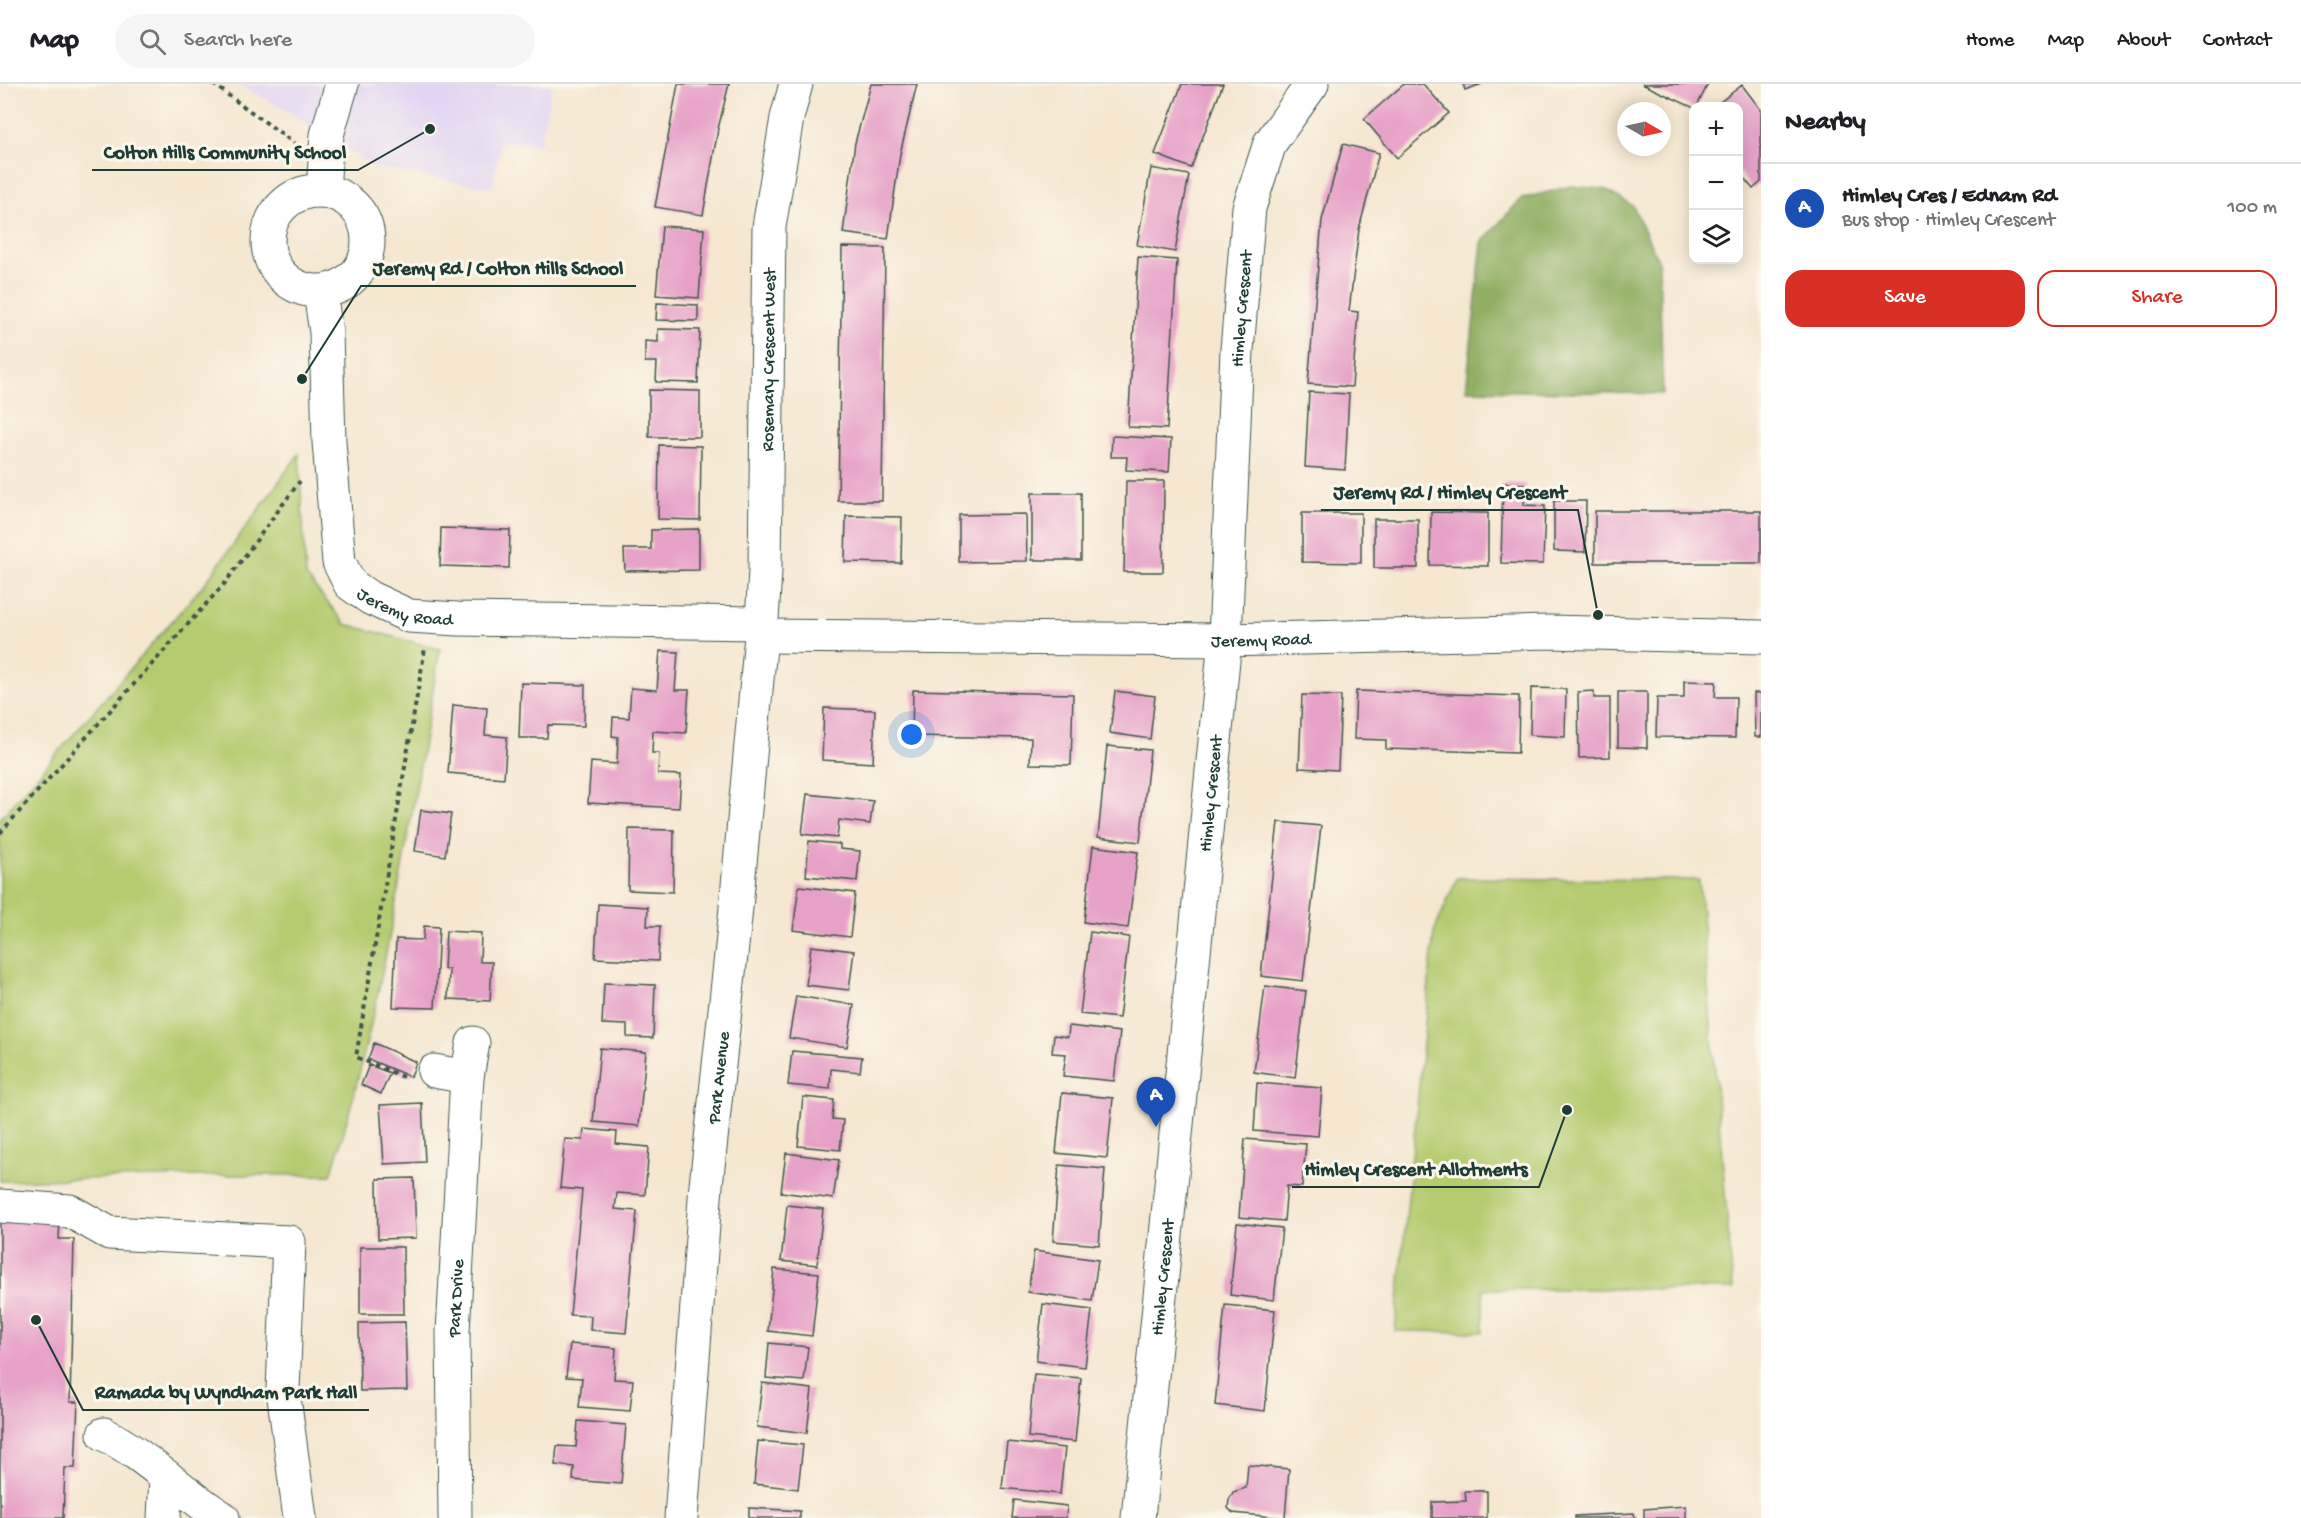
<!DOCTYPE html>
<html lang="en">
<head>
<meta charset="utf-8">
<style>
  :root { --surface:#fff; --page:#f6f6f6; --text:#202124; --muted:#757577; --line:#e0e0e0; --accent:#d93025 }
  body { margin:0; font-family:"Gochi Hand",sans-serif; background:var(--page); color:var(--text) }
  .controls { position:absolute; right:18px; top:18px; display:grid; overflow:hidden; border-radius:12px; box-shadow:0 3px 15px #0003 }
  .controls button { width:54px; height:54px; display:grid; place-items:center; padding:0; border:0; border-bottom:2px solid var(--line); background:var(--surface); color:var(--text); font:30px sans-serif }
  .compass { position:absolute; left:1617px; top:18px; width:54px; height:54px; border-radius:50%; background:var(--surface); box-shadow:0 3px 15px #0003; rotate:99deg }
  .you { position:absolute; left:912px; top:651px; width:21px; height:21px; margin:-15px; border:4px solid #fff; border-radius:50%; background:#1a73e8; box-shadow:0 0 0 9px #1a73e833 }
  .badge { display:grid; place-items:center; width:39px; height:39px; border-radius:50%; background:var(--accent); color:#fff; font-size:20px; font-weight:700 }
  .pin { position:absolute; translate:-50% -50px; filter:drop-shadow(0 2px 3px #0008) }
  .pin::after { content:''; position:absolute; top:32px; width:21px; height:18px; background:inherit; clip-path:polygon(0 0,100% 0,50% 100%) }
  .list { margin:0; padding:0; list-style:none }
  h2 { display:flex; justify-content:space-between; align-items:center; height:78px; margin:0; padding:0 24px; font-size:26px }
  h2 small { font-size:20px; font-weight:400; color:var(--muted) }
  .list li { display:grid; grid-template-columns:39px 1fr auto; gap:18px; align-items:center; box-sizing:border-box; height:90px; padding:0 24px; border-top:2px solid var(--line) }
  .list b { display:block; font-size:22px; white-space:nowrap }
  .list p { margin:0; font-size:20px; white-space:nowrap; color:var(--muted) }
  .list em { font-size:20px; font-style:normal; color:var(--muted) }
  .actions { display:flex; gap:12px; padding:18px 24px }
  .actions a { flex:1; padding:14px 0; border:2px solid var(--accent); border-radius:18px; text-align:center; font-size:21px; color:var(--accent) }
  .actions .main { background:var(--accent); color:#fff }
  .icon { flex:none; width:33px; height:33px; fill:none; stroke:currentColor; stroke-width:2; stroke-linecap:round; stroke-linejoin:round }
  .map { position:relative; flex:none; width:1761px; height:1434px; overflow:hidden }
  header { display:flex; align-items:center; gap:36px; box-sizing:border-box; height:84px; padding:0 30px; background:var(--surface); border-bottom:2px solid var(--line) }
  header strong { font-size:28px }
  nav { display:flex; gap:33px; margin-inline-start:auto; font-size:21px }
  .search { width:420px; height:54px; background:var(--page); display:flex; align-items:center; gap:15px; box-sizing:border-box; padding:0 21px; border-radius:33px; color:var(--muted); font-size:22px }
  main { display:flex }
  aside { flex:1; background:var(--surface) }
  .map>svg:first-child { display:block }
  .built { fill:#e2d4f3 }
  .green { fill:#b5cb6f; stroke:#6a8452; stroke-width:1.5 }
  .forest { fill:#90af62; stroke:#58764b; stroke-width:1.5 }
  .building { fill:#e7a1c8 }
  .lines { fill:none; stroke-linecap:round; stroke-linejoin:round }
  .minor-casing { stroke:#3f564b; stroke-width:35 }
  .path { stroke:#3f564b; stroke-width:4; stroke-dasharray:4.5 4.5; stroke-linecap:butt }
  .minor { stroke:#fff; stroke-width:33 }
  .labels { text-anchor:middle; stroke-width:6; stroke-linejoin:round; paint-order:stroke }
  .street-label { font-size:18px; fill:#1f3d34; stroke:#fbf7ec }
  .leader { fill:none; stroke:#1f3d34; stroke-width:2 }
  .callout-dot { fill:#1f3d34; stroke:#fbf7ec; stroke-width:2 }
  .callout-label { font-size:20px; text-anchor:middle; font-weight:bold; fill:#1f3d34; stroke:#fbf7ec; stroke-width:6; stroke-linejoin:round; paint-order:stroke }
</style>
</head>
<body>
<header>
<strong>Map</strong>
<div class="search"><svg class="icon" aria-label="search" viewBox="0 0 24 24"><circle cx="10" cy="10" r="6"/><path d="M15 15l6 6"/></svg>Search here</div>
<nav><a>Home</a><a>Map</a><a>About</a><a>Contact</a></nav>
</header>
<main>
<div class="map">
<svg width="1761" height="1434" viewBox="0 0 1761 1434">
  <rect width="100%" height="100%" fill="#fbf7ec"/>
  <filter id="ink" filterUnits="userSpaceOnUse"><feTurbulence type="fractalNoise" baseFrequency=".0167" numOctaves="2"/><feDisplacementMap in="SourceGraphic" scale="12" xChannelSelector="R" yChannelSelector="G"/><feConvolveMatrix kernelMatrix="1 2 1 2 8 2 1 2 1" color-interpolation-filters="sRGB"/></filter>
  <filter id="wash" filterUnits="userSpaceOnUse"><feTurbulence type="fractalNoise" baseFrequency=".008" numOctaves="4" result="noise"/><feDisplacementMap in="SourceGraphic" scale="24" xChannelSelector="R" yChannelSelector="G"/><feGaussianBlur stdDeviation="1.35" result="paint"/><feColorMatrix in="noise" values="0 0 0 0 0 0 0 0 0 0 0 0 0 0 0 0 0 1.4 0 .05"/><feComposite in="paint" operator="in"/></filter>
  <g filter="url(#wash)">
    <rect width="100%" height="100%" fill="#f5e7d0"/>
    <path class="built" d="M 239,0 L 552,0 L 540,61 L 501,57 L 492,104 L 374,83 L 299,34 Z"/>
    <path class="green" d="M 299,370 L 306,492 L 345,540 L 440,565 C 409,741 384,920 331,1091 L 238,1091 L 0,1097 L 0,735 L 206,498 Z
      M 1457,794 L 1699,796 L 1733,1205 L 1483,1205 L 1483,1248 L 1395,1247 L 1434,848 Z"/>
    <path class="forest" d="M 1571,102 L 1604,105 L 1633,122 L 1659,178 L 1663,310 L 1466,306 L 1482,158 L 1521,115 Z"/>
    <g id="blocks">
      <path class="building" d="M 678,0 L 729,0 L 718,45 L 703,131 L 655,123 Z
        M 871,0 L 917,0 L 900,70 L 888,155 L 843,149 L 855,59 Z
        M 1182,0 L 1223,0 L 1191,84 L 1155,70 Z
        M 1404,0 L 1423,0 L 1449,29 L 1397,74 L 1364,35 Z
        M 1463,0 L 1482,0 L 1465,6 Z
        M 1642,0 L 1708,0 L 1697,22 L 1694,24 Z
        M 1742,1 L 1761,26 L 1761,98 L 1753,105 L 1738,87 L 1738,22 L 1715,22 Z
        M 1343,60 L 1379,69 L 1359,145 L 1349,227 L 1358,228 L 1352,303 L 1308,300 L 1322,136 Z
        M 1151,84 L 1189,91 L 1175,168 L 1137,161 Z
        M 662,142 L 704,145 L 699,214 L 656,211 Z
        M 842,163 L 885,164 L 882,417 L 838,417 Z
        M 1138,173 L 1177,176 L 1167,345 L 1128,343 Z
        M 657,219 L 698,221 L 698,237 L 656,236 Z
        M 658,245 L 700,246 L 698,299 L 656,298 L 657,278 L 645,278 L 645,257 L 658,258 Z
        M 649,306 L 700,307 L 700,353 L 649,353 Z
        M 1309,308 L 1349,310 L 1345,386 L 1305,383 Z
        M 1112,352 L 1171,355 L 1169,388 L 1126,386 L 1127,373 L 1111,373 Z
        M 659,361 L 701,362 L 700,436 L 658,435 Z
        M 1126,397 L 1164,397 L 1163,488 L 1124,488 Z
        M 1503,399 L 1525,400 L 1524,421 L 1545,422 L 1543,480 L 1501,479 Z
        M 1032,409 L 1081,409 L 1081,476 L 1032,476 Z
        M 1554,417 L 1586,417 L 1585,468 L 1554,467 Z
        M 1595,427 L 1761,427 L 1761,479 L 1595,479 Z
        M 1431,428 L 1488,429 L 1488,482 L 1430,481 Z
        M 1302,429 L 1361,429 L 1361,479 L 1302,478 Z
        M 1026,430 L 1027,477 L 959,478 L 959,431 Z
        M 846,432 L 902,433 L 901,479 L 845,478 Z
        M 1374,435 L 1418,435 L 1418,484 L 1374,484 Z
        M 441,444 L 510,446 L 509,484 L 440,482 Z
        M 699,445 L 699,486 L 625,487 L 624,465 L 651,465 L 651,446 Z
        M 660,567 L 678,568 L 675,606 L 689,606 L 686,649 L 653,647 L 652,669 L 659,669 L 658,690 L 681,691 L 679,724 L 588,719 L 591,678 L 617,680 L 618,653 L 612,652 L 613,633 L 629,634 L 631,604 L 657,606 Z
        M 1684,597 L 1716,598 L 1715,613 L 1736,613 L 1735,654 L 1656,653 L 1657,614 L 1684,614 Z
        M 521,599 L 585,601 L 584,642 L 548,641 L 547,654 L 519,654 Z
        M 1531,604 L 1566,605 L 1565,653 L 1530,651 Z
        M 913,606 L 1073,610 L 1071,681 L 1030,680 L 1031,654 L 912,652 Z
        M 1115,607 L 1155,612 L 1150,655 L 1110,649 Z
        M 1356,607 L 1519,612 L 1518,669 L 1386,665 L 1386,656 L 1354,655 Z
        M 1594,607 L 1594,614 L 1610,614 L 1610,673 L 1579,674 L 1578,608 Z
        M 1618,608 L 1647,608 L 1647,664 L 1618,663 Z
        M 1754,609 L 1761,609 L 1761,653 L 1755,653 Z
        M 1302,611 L 1341,612 L 1338,686 L 1299,684 Z
        M 453,621 L 487,624 L 485,651 L 507,653 L 504,694 L 448,689 Z
        M 824,624 L 875,626 L 873,679 L 822,676 Z
        M 1107,662 L 1150,666 L 1140,758 L 1098,753 Z
        M 807,710 L 873,717 L 870,740 L 839,736 L 837,754 L 802,750 Z
        M 421,726 L 451,730 L 445,772 L 415,767 Z
        M 1278,738 L 1321,742 L 1303,897 L 1261,892 Z
        M 629,745 L 674,746 L 673,808 L 628,806 Z
        M 809,757 L 840,760 L 840,765 L 860,767 L 857,797 L 806,792 Z
        M 1093,762 L 1138,768 L 1128,844 L 1084,838 Z
        M 799,802 L 855,809 L 850,853 L 793,846 Z
        M 598,820 L 648,823 L 647,842 L 660,842 L 658,877 L 595,874 Z
        M 424,842 L 439,843 L 435,924 L 393,923 L 396,855 L 423,856 Z
        M 446,847 L 481,849 L 480,878 L 492,878 L 490,917 L 448,915 L 449,885 L 444,885 Z
        M 1090,848 L 1129,853 L 1119,934 L 1080,930 Z
        M 811,862 L 854,867 L 849,906 L 806,901 Z
        M 604,899 L 655,901 L 653,954 L 627,953 L 627,941 L 602,940 Z
        M 1265,902 L 1306,907 L 1295,994 L 1254,988 Z
        M 796,912 L 854,921 L 847,963 L 789,954 Z
        M 1069,942 L 1120,948 L 1114,997 L 1063,992 L 1066,970 L 1052,969 L 1054,951 L 1068,953 Z
        M 374,959 L 416,978 L 411,993 L 368,975 Z
        M 600,964 L 646,968 L 639,1042 L 593,1038 Z
        M 792,967 L 862,973 L 860,988 L 831,985 L 830,1005 L 788,1001 Z
        M 369,981 L 390,989 L 381,1010 L 361,1001 Z
        M 1257,999 L 1322,1004 L 1318,1052 L 1254,1047 Z
        M 1062,1009 L 1113,1014 L 1107,1074 L 1056,1069 Z
        M 803,1013 L 834,1016 L 832,1035 L 843,1036 L 840,1066 L 798,1062 Z
        M 422,1019 L 425,1078 L 384,1080 L 380,1021 Z
        M 584,1045 L 617,1048 L 616,1060 L 649,1063 L 645,1111 L 617,1109 L 615,1125 L 637,1127 L 626,1249 L 590,1246 L 591,1232 L 570,1231 L 582,1106 L 560,1104 L 565,1055 L 583,1056 Z
        M 1245,1055 L 1306,1060 L 1302,1103 L 1287,1102 L 1284,1137 L 1239,1133 Z
        M 786,1069 L 839,1076 L 833,1115 L 781,1108 Z
        M 1059,1081 L 1105,1085 L 1099,1161 L 1053,1157 Z
        M 414,1094 L 416,1154 L 378,1155 L 377,1095 Z
        M 787,1121 L 823,1125 L 817,1181 L 781,1177 Z
        M 0,1133 L 60,1135 L 59,1155 L 74,1155 L 70,1318 L 78,1318 L 75,1384 L 65,1384 L 63,1434 L 0,1434 Z
        M 1237,1139 L 1282,1144 L 1274,1216 L 1230,1211 Z
        M 360,1163 L 403,1163 L 404,1230 L 360,1230 Z
        M 1034,1167 L 1098,1176 L 1092,1217 L 1028,1208 Z
        M 774,1185 L 819,1189 L 812,1252 L 768,1247 Z
        M 1043,1220 L 1092,1226 L 1085,1283 L 1036,1277 Z
        M 1225,1221 L 1275,1226 L 1265,1327 L 1215,1321 Z
        M 405,1238 L 407,1306 L 360,1307 L 359,1239 Z
        M 769,1259 L 808,1263 L 804,1297 L 766,1294 Z
        M 570,1260 L 616,1264 L 614,1295 L 633,1296 L 630,1327 L 579,1323 L 582,1294 L 566,1293 Z
        M 1034,1290 L 1081,1294 L 1075,1358 L 1028,1353 Z
        M 762,1299 L 812,1305 L 807,1349 L 757,1343 Z
        M 578,1337 L 626,1341 L 621,1400 L 573,1396 L 574,1383 L 555,1381 L 557,1362 L 576,1363 Z
        M 758,1357 L 803,1361 L 798,1405 L 754,1400 Z
        M 1007,1358 L 1065,1364 L 1060,1410 L 1002,1404 Z
        M 1248,1381 L 1289,1385 L 1285,1434 L 1233,1429 L 1228,1424 L 1229,1416 L 1233,1408 L 1246,1404 Z
        M 1465,1407 L 1487,1407 L 1487,1434 L 1432,1434 L 1432,1418 L 1466,1417 Z
        M 1014,1416 L 1067,1422 L 1066,1434 L 1012,1434 Z
        M 1686,1422 L 1686,1434 L 1644,1434 L 1644,1425 Z
        M 749,1424 L 800,1427 L 800,1434 L 749,1434 Z
        M 1634,1429 L 1635,1434 L 1575,1434 L 1575,1432 Z"/>
    </g>
  </g>
  <g filter="url(#ink)">
    <use href="#blocks" fill-opacity="0" stroke="#3f564b" stroke-width="1.5"/>
    <g class="lines">
      <g class="minor-casing">
        <g id="minor">
          <path d="M 323,106 L 327,51 L 342,0"/>
          <circle cx="318" cy="157" r="50"/>
          <path id="s1" d="M 320,208 L 326,248 L 329,358 L 339,478 L 350,500 L 370,514 L 409,532 L 458,535 L 761,539"/>
          <path id="s2" d="M 761,552 L 1225,556 L 1549,548 L 1761,553"/>
          <path d="M 434,987 L 467,993"/>
          <path d="M 0,1122 L 70,1127 L 109,1149 L 289,1158 L 283,1306 L 300,1434"/>
          <path d="M 104,1350 C 147,1372 181,1408 223,1434"/>
          <path d="M 164,1434 L 166,1392"/>
          <path id="s3" d="M 455,1434 L 453,1248 L 467,993 L 473,959"/>
          <path id="s4" d="M 681,1434 L 706,1101 L 735,834 L 761,552 L 765,487 L 769,143 L 787,34 L 796,0"/>
          <path id="s5" d="M 1138,1434 L 1225,556 L 1237,266 L 1249,124 L 1270,59 L 1312,0"/>
        </g>
      </g>
      <path class="path" d="M 213,0 L 294,59
        M 0,749 L 225,499 L 300,397
        M 403,993 L 356,973 L 425,564"/>
      <use href="#minor" class="minor"/>
    </g>
  </g>
  <g class="labels">
    <g class="street-label">
      <text dy="6" stroke="none"><textPath href="#s5" startOffset="1214">Himley Crescent</textPath></text>
      <text dy="6" stroke="none"><textPath href="#s4" startOffset="1162">Rosemary Crescent West</textPath></text>
      <text dy="6" stroke="none"><textPath href="#s1" startOffset="357">Jeremy Road</textPath></text>
      <text dy="6" stroke="none"><textPath href="#s2" startOffset="500">Jeremy Road</textPath></text>
      <text dy="6" stroke="none"><textPath href="#s5" startOffset="728">Himley Crescent</textPath></text>
      <text dy="6" stroke="none"><textPath href="#s4" startOffset="442">Park Avenue</textPath></text>
      <text dy="6" stroke="none"><textPath href="#s5" startOffset="242">Himley Crescent</textPath></text>
      <text dy="6" stroke="none"><textPath href="#s3" startOffset="220">Park Drive</textPath></text>
    </g>
  </g>
  <path class="leader" d="M430 45L358 86H92M302 295L361 202H636M1598 531L1578 426H1321M1567 1026L1539 1103H1292M36 1236L83 1326H369"/>
  <g class="callout-dot">
    <circle cx="430" cy="45" r="6"/>
    <circle cx="302" cy="295" r="6"/>
    <circle cx="1598" cy="531" r="6"/>
    <circle cx="1567" cy="1026" r="6"/>
    <circle cx="36" cy="1236" r="6"/>
  </g>
  <g class="callout-label">
    <text x="225" y="74">Colton Hills Community School</text>
    <text x="498" y="190">Jeremy Rd / Colton Hills School</text>
    <text x="1450" y="414">Jeremy Rd / Himley Crescent</text>
    <text x="1416" y="1091">Himley Crescent Allotments</text>
    <text x="226" y="1314">Ramada by Wyndham Park Hall</text>
  </g>
</svg>
<div class="controls">
<button>+</button>
<button>−</button>
<button><svg class="icon" aria-label="layers" viewBox="0 0 24 24"><path d="M12 4l9 5-9 5-9-5zM3 14l9 5 9-5"/></svg></button>
</div>
<svg class="compass" viewBox="-18 -18 36 36"><path d="M0-13l5 13h-10z" fill="#e53935"/><path d="M0 13l5-13h-10z" fill="#757577"/></svg>
<div class="you"></div>
<div class="pin badge" style="left:1156px;top:1043px;background:#1a4fb4">A</div>
</div>
<aside>
<h2>Nearby<small></small></h2>
<ul class="list">
<li><span class="badge" style="background:#1a4fb4">A</span><div><b>Himley Cres / Ednam Rd</b><p>Bus stop · Himley Crescent</p></div><em>100 m</em></li>
</ul>
<div class="actions"><a class="main">Save</a><a>Share</a></div>
</aside>
</main>
</body>
</html>
